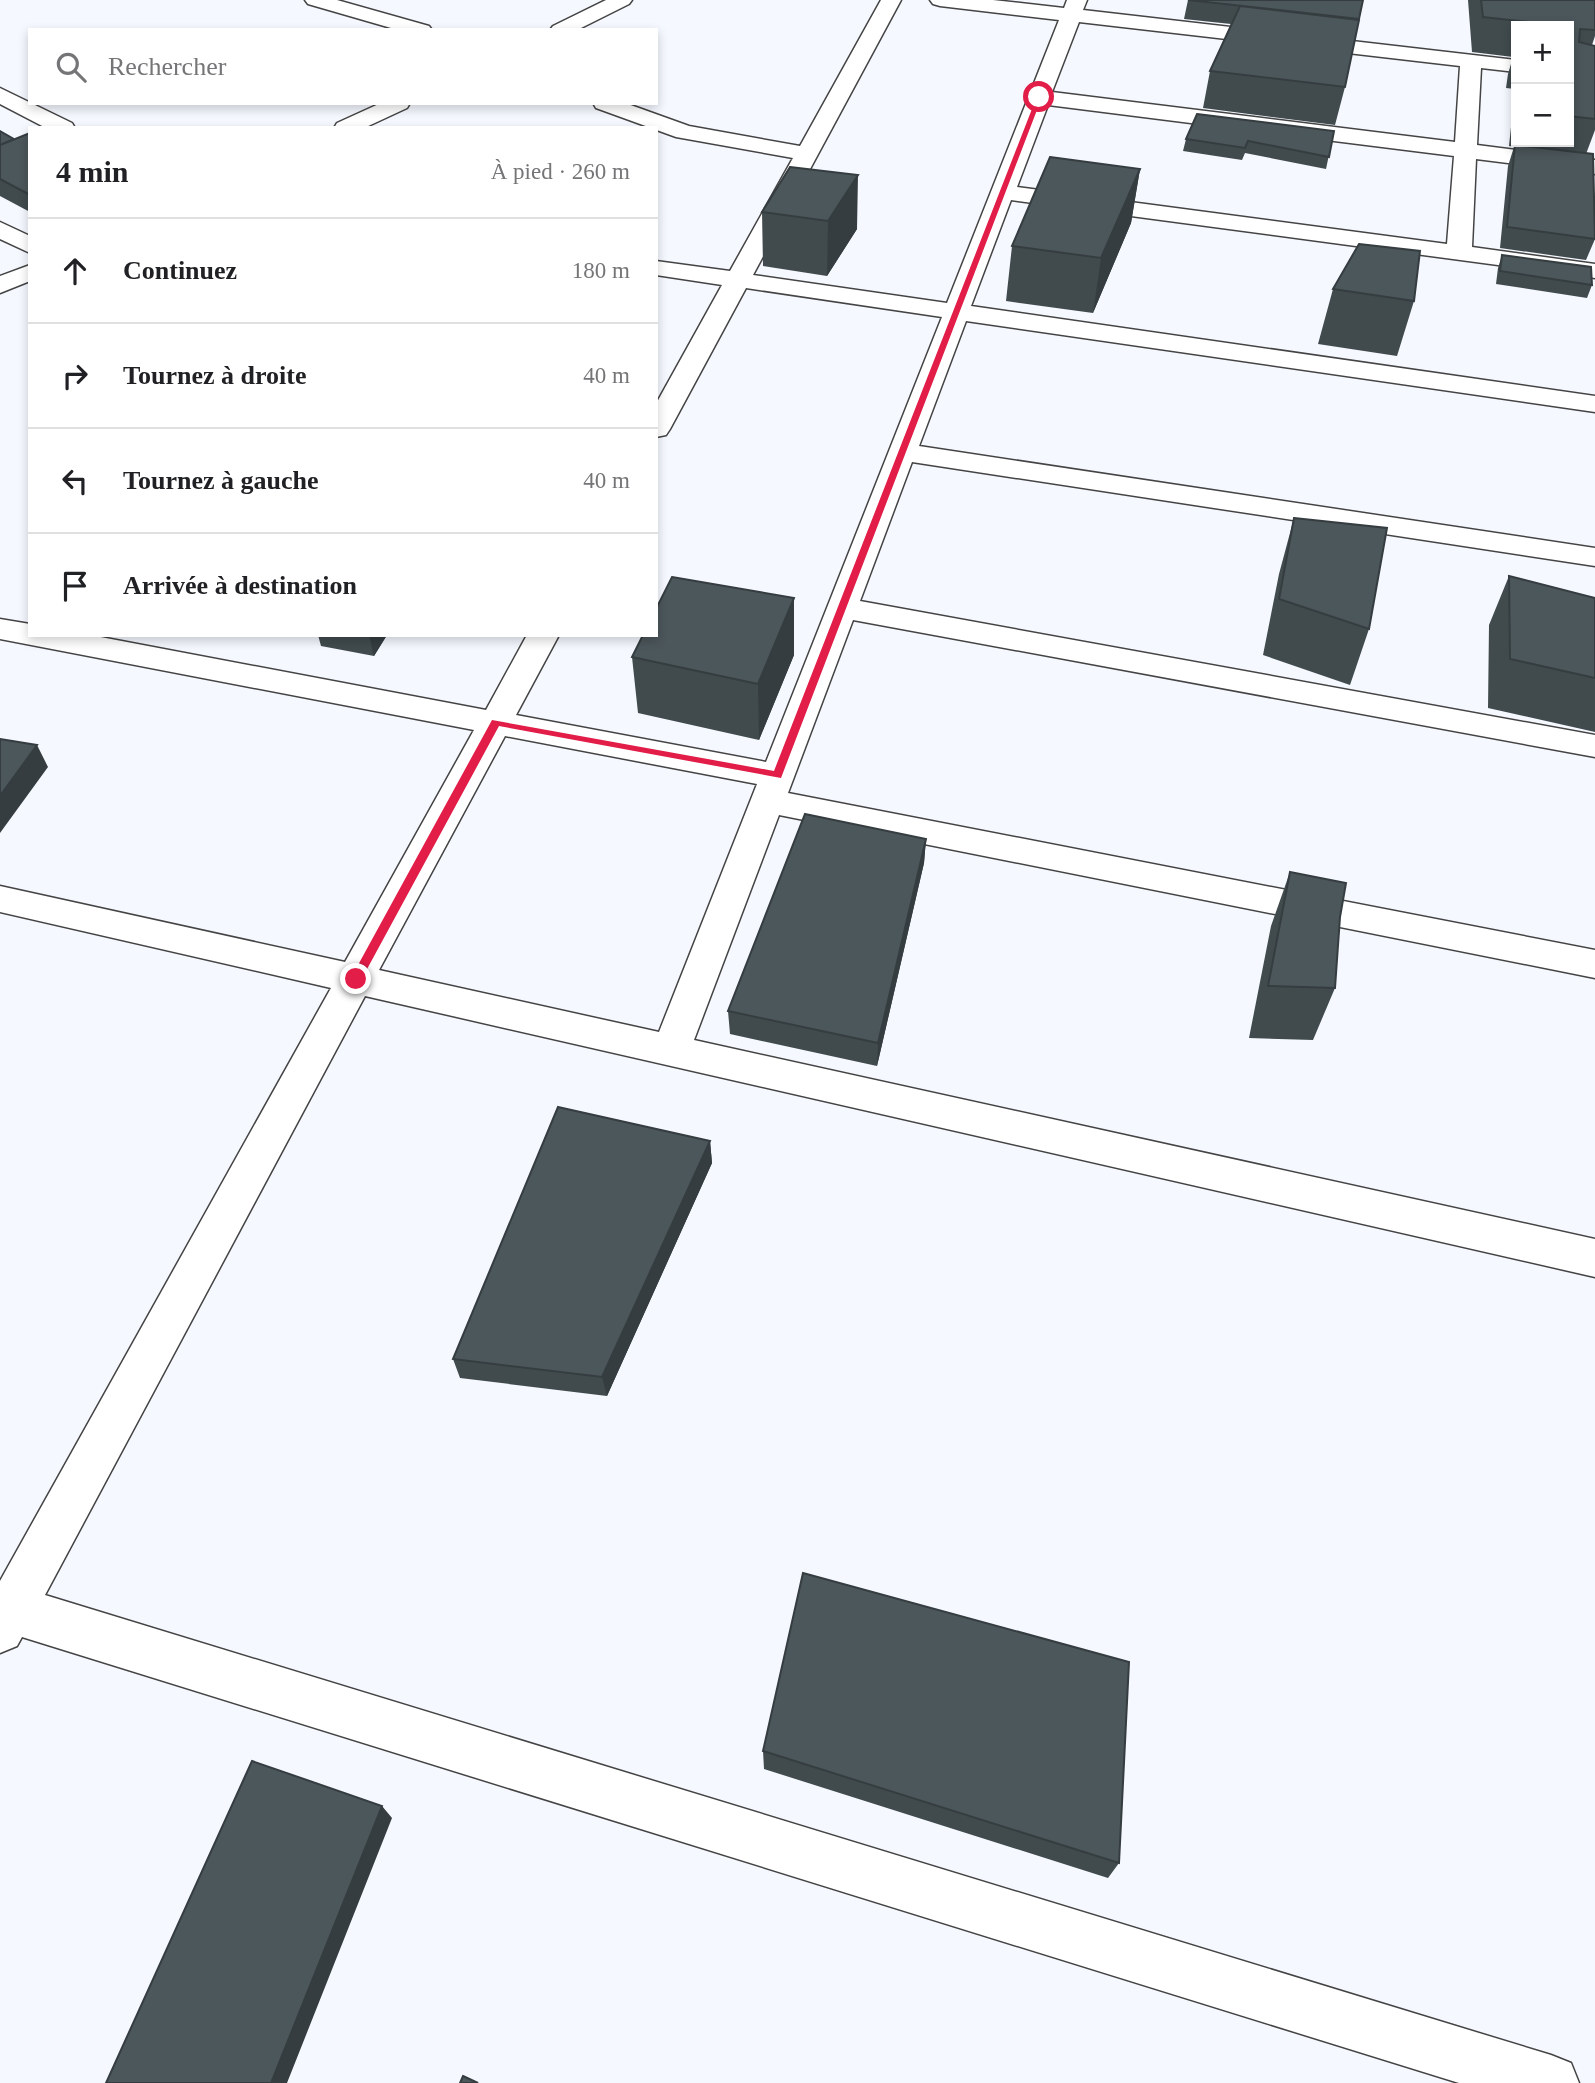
<!DOCTYPE html>
<html lang="fr">
<head>
<meta charset="utf-8">
<style>
  :root { --surface:#fff; --page:#f6f6f6; --text:#202124; --muted:#757577; --line:#e0e0e0 }
  body { margin:0; font-family:Georgia,serif; background:var(--page); color:var(--text) }
  .controls { position:absolute; right:21px; top:21px; display:grid; overflow:hidden; border-radius:0px; box-shadow:0 4px 10px #0003 }
  .controls button { width:63px; height:63px; display:grid; place-items:center; padding:0; border:0; border-bottom:2px solid var(--line); background:var(--surface); color:var(--text); font:35px sans-serif }
  .stop { position:absolute; width:21px; height:21px; margin:-16px; border:5px solid #e11d48; border-radius:50%; background:#fff }
  .stop.end { background:#e11d48; border-color:#fff; box-shadow:0 2px 7px #0008 }
  .list { margin:0; padding:0; list-style:none }
  h2 { display:flex; justify-content:space-between; align-items:center; height:91px; margin:0; padding:0 28px; font-size:30px }
  h2 small { font-size:23px; font-weight:400; color:var(--muted) }
  .list li { display:grid; grid-template-columns:46px 1fr auto; gap:21px; align-items:center; box-sizing:border-box; height:105px; padding:0 28px; border-top:2px solid var(--line) }
  .list b { display:block; font-size:26px; white-space:nowrap }
  .list em { font-size:23px; font-style:normal; color:var(--muted) }
  .icon { flex:none; width:38px; height:38px; fill:none; stroke:currentColor; stroke-width:2; stroke-linecap:round; stroke-linejoin:round }
  .map { position:relative; flex:none; width:1595px; height:2083px; overflow:hidden }
  .search { position:absolute; background:var(--surface); box-shadow:0 4px 10px #0003; left:28px; top:28px; width:630px; height:77px; display:flex; align-items:center; gap:18px; box-sizing:border-box; padding:0 24px; border-radius:0px; color:var(--muted); font-size:26px }
  .panel { position:absolute; background:var(--surface); box-shadow:0 4px 10px #0003; left:28px; top:126px; width:630px; height:511px; border-radius:0px }
  .map>svg:first-child { display:block }
  .lines { fill:none; stroke-linecap:round; stroke-linejoin:round }
  .minor-casing { stroke:#444; stroke-width:3 }
  .minor { fill:#fff; fill-rule:evenodd }
  .wall { fill:#414b4e; fill-rule:evenodd }
  .shaded-wall { fill:#353d40 }
  .building { fill:#4c575b; stroke:#353d40; stroke-width:2 }
  .route { fill:#e11d48 }
</style>
</head>
<body>
<div class="map">
<svg width="1595" height="2083" viewBox="0 0 1595 2083">
  <rect width="100%" height="100%" fill="#f5f8ff"/>
  <g class="lines">
    <g class="minor-casing">
      <path id="minor" d="M 305,0 L 337,0 L 429,26 L 432,30 L 398,30 L 308,4 Z
        M 606,0 L 632,0 L 629,4 L 577,30 L 550,30 L 553,26 Z
        M 881,0 L 901,0 L 753,275 L 947,303 L 1059,20 L 940,6 L 933,4 L 930,0 L 993,0 L 1064,8 L 1067,0 L 1087,0 L 1083,10 L 1516,60 L 1516,72 L 1481,68 L 1477,145 L 1595,160 L 1595,174 L 1476,159 L 1472,247 L 1595,264 L 1595,278 L 1011,200 L 971,306 L 1595,396 L 1595,412 L 966,321 L 919,446 L 1595,548 L 1595,566 L 912,462 L 860,601 L 1595,735 L 1595,757 L 853,620 L 788,793 L 1595,950 L 1595,978 L 779,815 L 694,1040 L 1595,1239 L 1595,1277 L 365,996 L 45,1595 L 1551,2055 L 1571,2063 L 1579,2083 L 1459,2083 L 22,1637 L 17,1646 L 0,1653 L 0,1581 L 331,988 L 0,912 L 0,886 L 345,962 L 474,730 L 0,639 L 0,619 L 30,624 L 30,635 L 90,635 L 486,710 L 527,635 L 559,635 L 516,715 L 766,762 L 942,317 L 746,288 L 670,429 L 666,435 L 656,437 L 656,404 L 722,285 L 656,275 L 656,261 L 730,271 L 793,158 L 676,137 L 596,108 L 593,103 L 625,103 L 689,126 L 800,146 ZM 1079,22 L 1460,66 L 1455,142 L 1052,92 ZM 1048,105 L 1454,156 L 1447,244 L 1017,187 ZM 505,736 L 757,784 L 659,1032 L 379,970 Z
        M 0,88 L 72,123 L 75,128 L 46,128 L 0,104 Z
        M 381,103 L 410,103 L 407,108 L 364,128 L 334,128 L 337,123 Z
        M 0,222 L 30,236 L 30,253 L 0,239 Z
        M 30,265 L 30,281 L 0,293 L 0,276 Z"/>
    </g>
    <use href="#minor" class="minor"/>
  </g>
  <path class="wall" d="M 1188,0 L 1363,0 L 1345,87 L 1335,125 L 1203,108 L 1210,71 L 1231,24 L 1184,19 Z
    M 1468,0 L 1595,0 L 1595,36 L 1592,45 L 1595,46 L 1595,130 L 1586,154 L 1595,239 L 1586,260 L 1500,248 L 1508,166 L 1514,147 L 1509,146 L 1515,89 L 1506,88 L 1508,74 L 1513,57 L 1472,52 ZM 1516,26 L 1569,26 L 1569,142 L 1516,142 Z
    M 0,131 L 14,139 L 30,133 L 30,212 L 0,196 Z
    M 1334,131 L 1326,169 L 1245,153 L 1242,160 L 1183,151 L 1186,139 Z
    M 790,167 L 857,229 L 827,276 L 763,266 L 762,212 Z
    M 1140,169 L 1131,223 L 1093,313 L 1006,301 L 1012,246 Z
    M 1502,255 L 1592,285 L 1587,298 L 1496,284 L 1498,268 Z
    M 1333,289 L 1414,301 L 1397,356 L 1318,344 Z
    M 1294,518 L 1369,629 L 1350,685 L 1263,655 L 1279,574 Z
    M 1509,576 L 1595,598 L 1595,732 L 1488,708 L 1489,625 Z
    M 794,598 L 794,655 L 759,740 L 638,713 L 632,657 Z
    M 318,635 L 387,635 L 374,656 L 321,646 Z
    M 926,839 L 924,863 L 877,1066 L 730,1034 L 728,1011 Z
    M 1290,872 L 1340,917 L 1335,988 L 1313,1040 L 1249,1038 L 1271,926 Z
    M 710,1141 L 712,1163 L 607,1396 L 460,1378 L 453,1359 Z
    M 763,1751 L 1119,1863 L 1108,1878 L 764,1769 Z"/>
  <path class="shaded-wall" d="M 1140,169 L 1131,223 L 1093,313 L 1101,258 Z
    M 858,175 L 857,229 L 827,276 L 828,221 Z
    M 794,598 L 794,655 L 759,740 L 758,684 Z
    M 369,635 L 387,635 L 374,656 Z
    M 37,745 L 48,767 L 0,833 L 0,796 Z
    M 926,839 L 924,863 L 877,1066 L 878,1043 Z
    M 710,1141 L 712,1163 L 607,1396 L 602,1377 Z
    M 382,1806 L 392,1818 L 287,2083 L 271,2083 Z"/>
  <path class="building" d="M 1188,0 L 1363,0 L 1359,19 Z
    M 1481,0 L 1595,0 L 1595,30 L 1580,29 L 1579,42 L 1595,46 L 1595,119 L 1569,116 L 1569,26 L 1530,26 L 1528,22 L 1483,17 Z
    M 1240,6 L 1359,20 L 1345,87 L 1210,71 Z
    M 1197,114 L 1334,131 L 1329,157 L 1248,141 L 1245,148 L 1186,139 Z
    M 0,131 L 14,139 L 0,145 Z
    M 30,133 L 30,195 L 0,179 L 0,145 Z
    M 1515,145 L 1593,154 L 1595,239 L 1507,227 Z
    M 1050,157 L 1140,169 L 1101,258 L 1012,246 Z
    M 790,167 L 858,175 L 828,221 L 762,212 Z
    M 1359,244 L 1420,251 L 1414,301 L 1333,289 Z
    M 1502,255 L 1591,267 L 1592,285 L 1500,271 Z
    M 1294,518 L 1387,528 L 1369,629 L 1279,599 Z
    M 1509,576 L 1595,598 L 1595,678 L 1510,659 Z
    M 672,577 L 794,598 L 758,684 L 632,657 L 643,635 L 656,635 L 656,609 Z
    M 0,739 L 37,745 L 0,796 Z
    M 805,814 L 926,839 L 878,1043 L 728,1011 Z
    M 1290,872 L 1346,883 L 1340,917 L 1335,988 L 1268,986 Z
    M 558,1107 L 710,1141 L 602,1377 L 453,1359 Z
    M 803,1573 L 1129,1662 L 1119,1863 L 763,1751 Z
    M 252,1761 L 382,1806 L 271,2083 L 106,2083 Z
    M 463,2076 L 478,2083 L 460,2083 Z"/>
  <path class="route" d="M 1037,96 L 1042,97 L 781,778 L 499,726 L 360,982 L 352,982 L 352,976 L 492,720 L 774,771 Z"/>
</svg>
<div class="controls">
<button>+</button>
<button>−</button>
</div>
<div class="stop" style="left:1039px;top:97px"></div>
<div class="stop end" style="left:356px;top:979px"></div>
<div class="search"><svg class="icon" aria-label="search" viewBox="0 0 24 24"><circle cx="10" cy="10" r="6"/><path d="M15 15l6 6"/></svg>Rechercher</div>
<section class="panel">
<h2>4 min<small>À pied · 260 m</small></h2>
<ul class="list">
<li><svg class="icon" aria-label="ahead" viewBox="0 0 24 24"><path d="M12 20V5M6 11l6-6 6 6"/></svg><div><b>Continuez</b></div><em>180 m</em></li>
<li><svg class="icon" aria-label="right" viewBox="0 0 24 24"><path d="M7 20v-9h11M14 6l5 5-5 5"/></svg><div><b>Tournez à droite</b></div><em>40 m</em></li>
<li><svg class="icon" aria-label="left" viewBox="0 0 24 24"><path d="M17 20v-9H6M10 6l-5 5 5 5"/></svg><div><b>Tournez à gauche</b></div><em>40 m</em></li>
<li><svg class="icon" aria-label="arrive" viewBox="0 0 24 24"><path d="M6 21V4h12l-3 4 3 4H6"/></svg><div><b>Arrivée à destination</b></div></li>
</ul>
</section>
</div>
</body>
</html>
